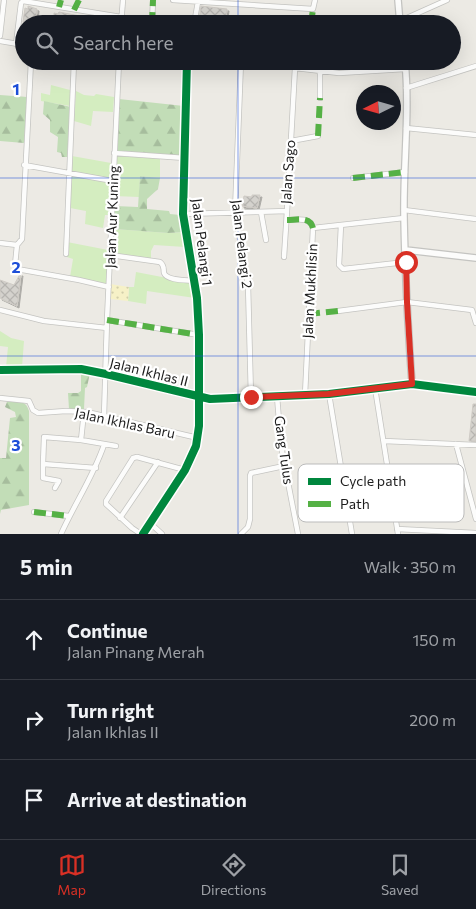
<!DOCTYPE html>
<html lang="en">
<head>
<meta charset="utf-8">
<style>
  :root { --surface:#171b24; --page:#242831; --text:#f1f3f6; --muted:#9ea1a6; --line:#363941; --accent:#d93025 }
  body { margin:0; font-family:Commissioner,sans-serif; background:var(--page); color:var(--text) }
  .compass { position:absolute; left:356px; top:85px; width:45px; height:45px; border-radius:50%; background:var(--surface); box-shadow:0 5px 20px #0002; rotate:265deg }
  .stop { position:absolute; width:15px; height:15px; margin:-11px; border:4px solid #d93025; border-radius:50%; background:#fff }
  .stop.end { background:#d93025; border-color:#fff; box-shadow:0 1px 5px #0008 }
  .list { margin:0; padding:0; list-style:none }
  h2 { display:flex; justify-content:space-between; align-items:center; height:65px; margin:0; padding:0 20px; font-size:21px }
  h2 small { font-size:16px; font-weight:400; color:var(--muted) }
  .list li { display:grid; grid-template-columns:32px 1fr auto; gap:15px; align-items:center; box-sizing:border-box; height:80px; padding:0 20px; border-top:1px solid var(--line) }
  .list b { display:block; font-size:19px; white-space:nowrap }
  .list p { margin:0; font-size:16px; white-space:nowrap; color:var(--muted) }
  .list em { font-size:16px; font-style:normal; color:var(--muted) }
  .icon { flex:none; width:28px; height:28px; fill:none; stroke:currentColor; stroke-width:2; stroke-linecap:round; stroke-linejoin:round }
  .map { position:relative; flex:none; width:476px; height:534px; overflow:hidden }
  .search { position:absolute; background:var(--surface); box-shadow:0 5px 20px #0002; left:15px; right:15px; top:15px; height:55px; display:flex; align-items:center; gap:12px; box-sizing:border-box; padding:0 18px; border-radius:28px; color:var(--muted); font-size:19px }
  .sheet { height:305px; background:var(--surface) }
  nav { display:flex; justify-content:space-around; align-items:center; box-sizing:border-box; height:70px; border-top:1px solid var(--line); background:var(--surface); font-size:14px; color:var(--muted) }
  nav a { display:grid; justify-items:center; gap:2px }
  nav .on { color:var(--accent) }
  .map>svg:first-child { display:block }
  .grass { fill:#d4edc0 }
  .forest { fill:url(#forest-firs) }
  .sand { fill:url(#sand-dots) }
  .building { fill:url(#building-cross-hatch); stroke:#cfcbc5; filter:url(#shadow) }
  .lines { fill:none; stroke-linecap:round; stroke-linejoin:round }
  .minor-casing { stroke:#c4c4c1; stroke-width:6 }
  .tertiary-casing { stroke:#c4c4c1; stroke-width:8 }
  .minor { stroke:#fcfcfb; stroke-width:4.5 }
  .tertiary { stroke:#fcfcfb; stroke-width:5.5 }
  .quiet { stroke:#55b145; stroke-width:6; stroke-dasharray:12 6; stroke-linecap:butt }
  .cycleway-casing { stroke:#fff; stroke-width:11 }
  .cycleway { stroke:#00873e; stroke-width:8 }
  .route { stroke:#d93025; stroke-width:6 }
  .grid { fill:none; stroke:#1d4ed8; stroke-width:1; stroke-opacity:0.55 }
  .labels { text-anchor:middle; stroke-width:4.5; stroke-linejoin:round; paint-order:stroke }
  .street-label { font-size:14px; fill:#1d1d1d; stroke:#fff }
  .key { fill:#fff; stroke:#bbb; stroke-width:1 }
  .key-label { font-size:14px; fill:#1d1d1d }
  .grid-label { font-size:16px; text-anchor:middle; font-weight:bold; fill:#1d4ed8; stroke:#fff; stroke-width:4.5; stroke-linejoin:round; paint-order:stroke }
</style>
</head>
<body>
<div class="map">
<svg width="476" height="534" viewBox="0 0 476 534">
  <defs>
    <pattern id="forest-firs" width="22" height="20" patternUnits="userSpaceOnUse" patternTransform="scale(1.25)"><rect width="22" height="20" fill="#c2ddb7"/><path d="M5 1l3.5 6h-7zM16 11l3.5 6h-7z" fill="#a6bd9d"/></pattern>
    <pattern id="sand-dots" width="8" height="8" patternUnits="userSpaceOnUse" patternTransform="scale(1.25)"><rect width="8" height="8" fill="#f6f1c7"/><path d="M2 2h.1M6 6h.1" fill="none" stroke="#d2ceaa" stroke-width="1.8" stroke-linecap="round"/></pattern>
    <pattern id="building-cross-hatch" width="8" height="8" patternUnits="userSpaceOnUse" patternTransform="scale(1.25)"><rect width="8" height="8" fill="#d4d2cd"/><path d="M0 0l8 8M0 8l8-8" fill="none" stroke="#b6b4b0"/></pattern>
    <filter id="shadow"><feDropShadow dx="2" dy="2" stdDeviation="0" flood-color="#0004"/></filter>
  </defs>
  <rect width="100%" height="100%" fill="#eceae4"/>
  <path class="grass" d="M 51,85 L 70,90 L 70,106 L 41,101 L 41,93 L 50,95 Z
    M 76,91 L 84,95 L 94,96 L 96,94 L 114,97 L 113,112 L 93,111 L 91,126 L 74,121 Z
    M 117,155 L 160,158 L 160,178 L 140,176 L 139,197 L 114,196 Z
    M 72,156 L 111,163 L 109,178 L 71,172 Z
    M 71,176 L 110,183 L 109,215 L 105,215 L 103,228 L 85,224 L 86,211 L 70,208 Z
    M 114,229 L 168,233 L 184,232 L 185,247 L 154,245 L 151,251 L 151,259 L 114,253 Z
    M 67,242 L 108,250 L 107,284 L 70,277 L 73,259 L 67,257 Z
    M 136,272 L 193,283 L 195,298 L 147,291 L 146,304 L 128,301 L 129,287 L 134,287 Z
    M 0,331 L 11,338 L 24,341 L 22,367 L 6,367 L 8,347 L 0,346 Z"/>
  <path class="forest" d="M 0,95 L 27,97 L 24,143 L 0,141 Z
    M 119,99 L 184,106 L 182,156 L 117,151 Z
    M 44,101 L 71,107 L 67,157 L 62,157 L 61,153 L 57,152 L 58,137 L 50,132 L 50,120 L 43,114 Z
    M 140,176 L 160,178 L 158,189 L 147,199 L 147,209 L 169,211 L 170,214 L 180,215 L 184,232 L 168,233 L 114,229 L 115,206 L 138,207 Z
    M 83,373 L 90,373 L 87,387 L 85,388 L 84,409 L 69,409 L 68,393 L 78,393 L 81,391 L 81,374 Z
    M 12,401 C 21,402 26,401 29,411 L 29,505 L 1,510 L 0,514 L 0,458 L 6,458 L 10,418 L 16,417 L 15,412 L 5,407 L 7,402 Z"/>
  <path class="sand" d="M 110,284 L 129,287 L 128,301 L 110,299 Z"/>
  <path class="building" d="M 28,6 L 37,9 L 36,20 L 30,20 L 30,23 L 23,22 L 25,8 L 28,9 Z
    M 201,6 L 227,9 L 225,24 L 209,24 L 209,22 L 199,21 Z
    M 59,12 L 85,17 L 84,24 L 54,24 L 54,13 L 58,14 Z
    M 252,195 L 260,195 L 257,208 L 242,206 L 244,196 L 252,197 Z
    M 20,274 L 21,274 L 17,306 L 0,298 L 0,280 L 14,285 Z
    M 473,404 L 476,404 L 476,441 L 469,441 Z"/>
  <g class="lines">
    <g class="minor-casing">
      <path id="minor" d="M 173,0 L 313,9 L 315,0
        M 400,21 L 447,0
        M 121,24 L 123,0
        M 152,24 L 153,0
        M 194,24 L 198,2
        M 393,24 L 400,23
        M 0,36 L 4,0
        M 0,41 L 24,45
        M 16,44 L 21,3 L 23,1 L 121,17
        M 241,61 L 235,212 L 248,285 L 251,397
        M 295,68 L 339,73 L 405,69
        M 320,70 L 320,98
        M 406,88 L 476,66
        M 406,128 L 476,135
        M 291,141 L 318,136
        M 114,153 L 185,158
        M 24,165 L 113,181
        M 353,178 L 405,172
        M 404,210 L 476,219
        M 261,212 L 266,240
        M 183,214 L 287,211 L 295,68 L 293,61
        M 287,220 C 297,220 310,216 313,228 L 305,395
        M 341,225 L 339,265 L 343,269 L 406,262
        M 313,228 L 404,218
        M 0,243 L 17,245 L 22,239 L 31,61
        M 17,245 L 15,265 L 17,269 L 79,280 L 109,287
        M 66,254 L 74,61
        M 110,255 L 160,262 C 165,266 163,268 164,273 C 167,281 187,280 195,281
        M 284,257 L 287,211
        M 0,310 L 44,321 L 107,328
        M 338,311 L 407,302 L 472,310 L 476,323
        M 107,320 L 199,335
        M 375,388 L 398,534
        M 329,394 L 352,534
        M 277,396 L 281,446 L 298,534
        M 0,398 L 29,401 L 33,410 L 38,413 L 66,411 L 87,412 L 198,438
        M 104,416 L 107,320 L 119,61
        M 81,440 L 84,412
        M 384,441 L 476,445
        M 456,444 L 476,519
        M 43,464 L 43,478 L 59,481 L 55,488
        M 96,468 L 43,464 L 44,437 L 81,440 L 116,446
        M 34,512 L 69,516
        M 120,518 L 158,462
        M 151,524 L 162,534
        M 397,529 L 476,533
        M 61,534 C 75,503 93,477 104,445
        M 141,534 L 132,528 L 106,504 L 106,501 L 133,458 L 137,457 L 185,470
        M 143,534 L 185,470 L 196,446 L 199,426 L 199,335 L 197,298 L 183,214 L 187,61
        M 241,534 L 248,527 L 250,519 L 250,476 L 251,473 L 284,466"/>
    </g>
    <g class="tertiary-casing">
      <path id="tertiary" d="M 398,0 L 400,24
        M 405,61 C 410,113 403,165 404,217 C 405,273 408,329 412,384
        M 406,250 L 476,258
        M 0,370 L 81,369 L 106,374 L 210,399 L 329,394 L 412,384 L 476,392"/>
    </g>
    <use href="#minor" class="minor"/>
    <use href="#tertiary" class="tertiary"/>
    <path class="quiet" d="M 59,7 L 61,0
      M 74,10 L 79,0
      M 152,24 L 153,0
      M 311,24 L 313,9
      M 393,24 L 400,23
      M 311,70 L 311,61
      M 318,136 L 320,98
      M 353,178 L 405,172
      M 287,220 C 297,220 310,216 313,228
      M 308,314 L 338,311
      M 107,320 L 199,335
      M 34,512 L 69,516"/>
    <g class="cycleway-casing">
      <path id="cycleway" d="M 0,370 L 81,369 L 106,374 L 210,399 L 329,394 L 412,384 L 476,392
        M 143,534 L 185,470 L 196,446 L 199,426 L 199,335 L 197,298 L 183,214 L 187,61"/>
    </g>
    <use href="#cycleway" class="cycleway"/>
  </g>
  <g class="lines">
    <path class="route" d="M 251,397 L 328,394 L 412,384 L 407,302 L 406,262"/>
  </g>
  <path class="grid" d="M 238,0 L 238,24M 238,61 L 238,534M 0,178 L 476,178M 0,356 L 476,356"/>
  <g class="labels">
    <g class="street-label">
      <text transform="translate(288 172) rotate(-86)" y="5">Jalan Sago</text>
      <text transform="translate(112 217) rotate(-88)" y="5">Jalan Aur Kuning</text>
      <text transform="translate(202 242) rotate(83)" y="5">Jalan Pelangi 1</text>
      <text transform="translate(242 244) rotate(83)" y="5">Jalan Pelangi 2</text>
      <text transform="translate(310 291) rotate(-87)" y="5">Jalan Mukhlisin</text>
      <text transform="translate(149 372) rotate(14)" y="5">Jalan Ikhlas II</text>
      <text transform="translate(125 423) rotate(12)" y="5">Jalan Ikhlas Baru</text>
      <text transform="translate(284 450) rotate(82)" y="5">Gang Tulus</text>
    </g>
  </g>
  <rect x="298" y="464" width="166" height="58" rx="8" class="key"/>
  <rect x="308" y="478" width="23" height="7" fill="#00873e"/>
  <rect x="308" y="501" width="23" height="6" fill="#55b145"/>
  <g class="key-label">
    <text x="340" y="486">Cycle path</text>
    <text x="340" y="509">Path</text>
  </g>
  <g class="grid-label">
    <text x="16" y="95">1</text>
    <text x="16" y="273">2</text>
    <text x="16" y="451">3</text>
  </g>
</svg>
<svg class="compass" viewBox="-18 -18 36 36"><path d="M0-13l5 13h-10z" fill="#e53935"/><path d="M0 13l5-13h-10z" fill="#9ea1a6"/></svg>
<div class="stop" style="left:406px;top:262px"></div>
<div class="stop end" style="left:251px;top:397px"></div>
<div class="search"><svg class="icon" aria-label="search" viewBox="0 0 24 24"><circle cx="10" cy="10" r="6"/><path d="M15 15l6 6"/></svg>Search here</div>
</div>
<section class="sheet">
<h2>5 min<small>Walk · 350 m</small></h2>
<ul class="list">
<li><svg class="icon" aria-label="ahead" viewBox="0 0 24 24"><path d="M12 20V5M6 11l6-6 6 6"/></svg><div><b>Continue</b><p>Jalan Pinang Merah</p></div><em>150 m</em></li>
<li><svg class="icon" aria-label="right" viewBox="0 0 24 24"><path d="M7 20v-9h11M14 6l5 5-5 5"/></svg><div><b>Turn right</b><p>Jalan Ikhlas II</p></div><em>200 m</em></li>
<li><svg class="icon" aria-label="arrive" viewBox="0 0 24 24"><path d="M6 21V4h12l-3 4 3 4H6"/></svg><div><b>Arrive at destination</b></div></li>
</ul>
</section>
<nav>
<a class="on"><svg class="icon" aria-label="map" viewBox="0 0 24 24"><path d="M3 6l6-2 6 2 6-2v14l-6 2-6-2-6 2zM9 4v14M15 6v14"/></svg>Map</a>
<a><svg class="icon" aria-label="directions" viewBox="0 0 24 24"><path d="M12 3l9 9-9 9-9-9zM9 14v-3h6M13 9l2 2-2 2"/></svg>Directions</a>
<a><svg class="icon" aria-label="saved" viewBox="0 0 24 24"><path d="M7 4h10v16l-5-4-5 4z"/></svg>Saved</a>
</nav>
</body>
</html>
